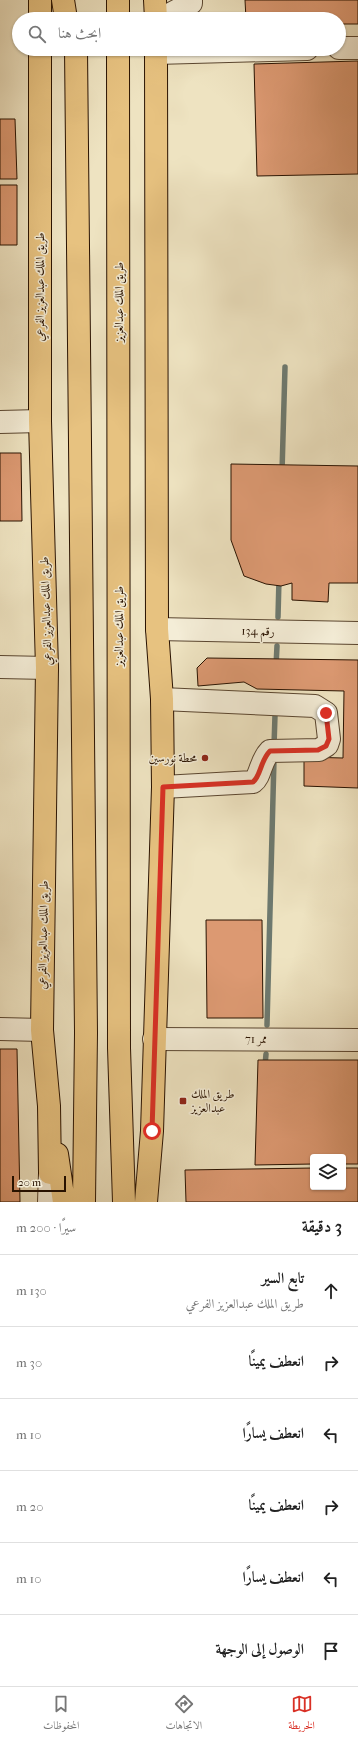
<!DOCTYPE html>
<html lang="ar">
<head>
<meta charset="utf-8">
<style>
  :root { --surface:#fff; --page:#f2f2f2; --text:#222; --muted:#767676; --line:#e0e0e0; --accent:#d93025 }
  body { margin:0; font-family:"IM FELL French Canon",Amiri,serif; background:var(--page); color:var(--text); direction:rtl }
  .controls { position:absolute; right:12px; bottom:12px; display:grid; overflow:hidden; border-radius:4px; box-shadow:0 1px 3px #0004 }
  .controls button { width:36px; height:36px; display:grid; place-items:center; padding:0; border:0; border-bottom:1px solid var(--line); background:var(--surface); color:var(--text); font:20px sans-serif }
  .scale { position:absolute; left:12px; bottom:10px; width:54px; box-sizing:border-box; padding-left:4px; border:2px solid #291200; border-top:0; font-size:11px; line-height:14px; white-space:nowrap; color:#291200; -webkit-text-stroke:3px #f4edd7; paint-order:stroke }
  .stop { position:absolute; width:12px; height:12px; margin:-9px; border:3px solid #d93025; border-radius:50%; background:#fff }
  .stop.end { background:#d93025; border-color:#fff; box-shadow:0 1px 4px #0008 }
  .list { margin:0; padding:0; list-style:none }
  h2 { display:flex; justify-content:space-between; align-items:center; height:52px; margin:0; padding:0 16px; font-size:17px }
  h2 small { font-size:13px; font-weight:400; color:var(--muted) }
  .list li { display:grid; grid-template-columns:26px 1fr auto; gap:12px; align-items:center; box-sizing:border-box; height:72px; padding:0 16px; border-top:1px solid var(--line) }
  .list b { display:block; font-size:15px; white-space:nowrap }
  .list p { margin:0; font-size:13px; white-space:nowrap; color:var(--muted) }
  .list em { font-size:13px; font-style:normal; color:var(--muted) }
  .icon { flex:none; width:22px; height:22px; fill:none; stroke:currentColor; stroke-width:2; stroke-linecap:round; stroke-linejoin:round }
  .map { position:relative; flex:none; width:358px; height:1202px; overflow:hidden; direction:ltr }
  .search { position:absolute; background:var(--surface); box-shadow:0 1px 3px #0004; left:12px; right:12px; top:12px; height:44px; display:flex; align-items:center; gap:10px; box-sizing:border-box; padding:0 14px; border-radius:22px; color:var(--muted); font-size:15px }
  .sheet { height:484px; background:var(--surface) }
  nav { display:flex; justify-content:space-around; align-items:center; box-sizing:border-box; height:56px; border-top:1px solid var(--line); background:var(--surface); font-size:11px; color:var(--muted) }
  nav a { display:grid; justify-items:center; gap:2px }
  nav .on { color:var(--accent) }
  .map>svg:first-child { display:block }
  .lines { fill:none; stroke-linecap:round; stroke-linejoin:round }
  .stream { stroke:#6d796f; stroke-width:5.5 }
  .building { fill:#dc9972; stroke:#291200 }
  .minor-casing { stroke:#5a4630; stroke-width:24 }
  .major-casing { stroke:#291200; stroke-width:24 }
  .minor { stroke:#f4edd7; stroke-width:22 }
  .major { stroke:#e7c280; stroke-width:22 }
  .route { stroke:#d93025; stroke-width:5 }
  .poi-dot { fill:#8f2418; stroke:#f4edd7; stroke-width:1.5 }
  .labels { text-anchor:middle; stroke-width:3; stroke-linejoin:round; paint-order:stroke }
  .street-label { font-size:12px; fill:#291200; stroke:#f4edd7 }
  .poi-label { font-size:12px; fill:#291200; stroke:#f4edd7; text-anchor:end }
</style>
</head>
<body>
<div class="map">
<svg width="358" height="1202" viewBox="0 0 358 1202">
  <rect width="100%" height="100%" fill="#eee3c1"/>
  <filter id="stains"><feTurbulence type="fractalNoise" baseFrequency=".005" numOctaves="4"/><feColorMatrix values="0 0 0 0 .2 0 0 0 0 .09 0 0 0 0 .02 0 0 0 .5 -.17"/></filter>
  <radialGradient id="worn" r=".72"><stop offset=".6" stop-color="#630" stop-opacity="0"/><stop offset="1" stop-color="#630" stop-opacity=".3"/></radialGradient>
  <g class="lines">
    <path class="stream" d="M 282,472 L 285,367
      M 278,617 L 279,579
      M 276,666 L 277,646
      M 274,746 L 275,715
      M 267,1025 L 274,759
      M 265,1066 L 266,1054"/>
  </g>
  <path class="building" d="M 245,0 L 358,0 L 358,24 L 339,24 L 339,19 L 246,19 Z
    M 358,61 L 358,174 L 257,176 L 254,64 Z
    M 0,119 L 15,119 L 17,179 L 0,179 Z
    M 0,185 L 17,185 L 17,245 L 0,245 Z
    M 0,453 L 21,453 L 22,521 L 0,521 Z
    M 231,464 L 358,466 L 358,583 L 329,583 L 328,602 L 292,600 L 292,583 L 281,586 L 266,584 L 244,576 L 231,540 Z
    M 207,658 L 358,660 L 358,788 L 304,786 L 304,757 L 343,758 L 344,691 L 257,689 L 244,682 L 198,686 L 197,668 Z
    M 206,920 L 262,920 L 263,1018 L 207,1018 Z
    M 0,1049 L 17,1049 L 20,1202 L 0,1202 Z
    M 258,1060 L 358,1060 L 358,1164 L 343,1164 L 343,1157 L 313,1157 L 313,1164 L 255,1165 Z
    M 313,1168 L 313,1187 L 343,1187 L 343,1168 L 358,1168 L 358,1202 L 186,1202 L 185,1170 Z"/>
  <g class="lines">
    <g class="minor-casing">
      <path id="minor" d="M 161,19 L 191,3 L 191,0
        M 339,48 L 358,48
        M 156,53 L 307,49
        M 0,422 L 40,421
        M 157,629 L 358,633
        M 0,667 L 47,668
        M 162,699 L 315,706 L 326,713 L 329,739 L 327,745 L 319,750 L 270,751 C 260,761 261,776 253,782 L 163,787
        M 0,1029 L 42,1030
        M 154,1039 L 358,1040
        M 49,1202 L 50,1173"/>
    </g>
    <g class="major-casing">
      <path id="major" d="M 40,0 L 40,19
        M 63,0 L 66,19
        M 118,0 L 118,19
        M 155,0 L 156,19
        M 40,49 L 40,421 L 47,668 L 42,1030 L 49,1106 L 50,1173
        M 76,49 L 86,1033 L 84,1202
        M 118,49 L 119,1048 L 124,1202
        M 57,1154 L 64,1202
        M 146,1202 L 152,1131 L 163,787 L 162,699 L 157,629 L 156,49"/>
    </g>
    <use href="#minor" class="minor"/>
    <use href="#major" class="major"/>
  </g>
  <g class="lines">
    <path class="route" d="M 152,1131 L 163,787 L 253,782 C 261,776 260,761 270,751 L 318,750 L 326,746 L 329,739 L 326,713"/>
  </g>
  <g class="poi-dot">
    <circle cx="205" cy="758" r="4"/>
    <rect x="179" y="1097" width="8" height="8" rx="2"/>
  </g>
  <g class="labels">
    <g class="street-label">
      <text transform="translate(40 287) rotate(-90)" y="4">طريق الملك عبدالعزيز الفرعي</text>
      <text transform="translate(119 302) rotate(-90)" y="4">طريق الملك عبدالعزيز</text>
      <text transform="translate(46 611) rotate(-92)" y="4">طريق الملك عبدالعزيز الفرعي</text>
      <text transform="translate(119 626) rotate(-90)" y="4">طريق الملك عبدالعزيز</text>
      <text transform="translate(258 631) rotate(1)" y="4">رقم 134</text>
      <text transform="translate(43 935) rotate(-89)" y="4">طريق الملك عبدالعزيز الفرعي</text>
      <text x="256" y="1043">ممر 71</text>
    </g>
    <g class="poi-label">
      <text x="197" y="762">محطة نورسين</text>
      <text x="191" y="1098" text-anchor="start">طريق الملك<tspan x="191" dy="14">عبدالعزيز</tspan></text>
    </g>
  </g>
  <rect width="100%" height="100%" filter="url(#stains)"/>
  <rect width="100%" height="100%" fill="url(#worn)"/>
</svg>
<div class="controls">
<button><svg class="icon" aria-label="layers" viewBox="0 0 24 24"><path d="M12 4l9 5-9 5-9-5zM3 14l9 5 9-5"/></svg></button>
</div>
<div class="scale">20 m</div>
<div class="stop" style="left:152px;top:1131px"></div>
<div class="stop end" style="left:326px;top:713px"></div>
<div class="search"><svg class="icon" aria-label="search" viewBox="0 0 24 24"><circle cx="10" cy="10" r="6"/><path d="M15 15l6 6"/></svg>ابحث هنا</div>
</div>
<section class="sheet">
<h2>3 دقيقة<small>سيرًا · 200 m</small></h2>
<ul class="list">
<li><svg class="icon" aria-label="ahead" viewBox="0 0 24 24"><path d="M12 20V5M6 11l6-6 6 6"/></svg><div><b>تابع السير</b><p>طريق الملك عبدالعزيز الفرعي</p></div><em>130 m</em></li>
<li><svg class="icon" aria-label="right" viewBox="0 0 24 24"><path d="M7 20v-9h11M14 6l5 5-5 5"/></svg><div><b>انعطف يمينًا</b></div><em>30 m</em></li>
<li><svg class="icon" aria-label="left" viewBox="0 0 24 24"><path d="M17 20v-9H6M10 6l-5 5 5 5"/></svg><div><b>انعطف يسارًا</b></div><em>10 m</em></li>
<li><svg class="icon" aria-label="right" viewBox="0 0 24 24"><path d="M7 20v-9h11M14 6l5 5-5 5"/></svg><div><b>انعطف يمينًا</b></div><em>20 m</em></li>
<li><svg class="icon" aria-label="left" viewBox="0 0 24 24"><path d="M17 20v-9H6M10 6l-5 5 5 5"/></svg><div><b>انعطف يسارًا</b></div><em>10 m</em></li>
<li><svg class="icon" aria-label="arrive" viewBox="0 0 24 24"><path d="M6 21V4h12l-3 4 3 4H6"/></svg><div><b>الوصول إلى الوجهة</b></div></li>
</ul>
</section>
<nav>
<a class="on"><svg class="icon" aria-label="map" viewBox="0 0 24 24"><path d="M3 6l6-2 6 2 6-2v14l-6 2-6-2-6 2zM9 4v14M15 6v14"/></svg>الخريطة</a>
<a><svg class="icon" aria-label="directions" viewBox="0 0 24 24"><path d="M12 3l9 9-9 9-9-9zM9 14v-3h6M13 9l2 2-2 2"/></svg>الاتجاهات</a>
<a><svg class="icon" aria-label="saved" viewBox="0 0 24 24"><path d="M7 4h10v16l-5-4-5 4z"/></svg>المحفوظات</a>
</nav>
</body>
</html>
